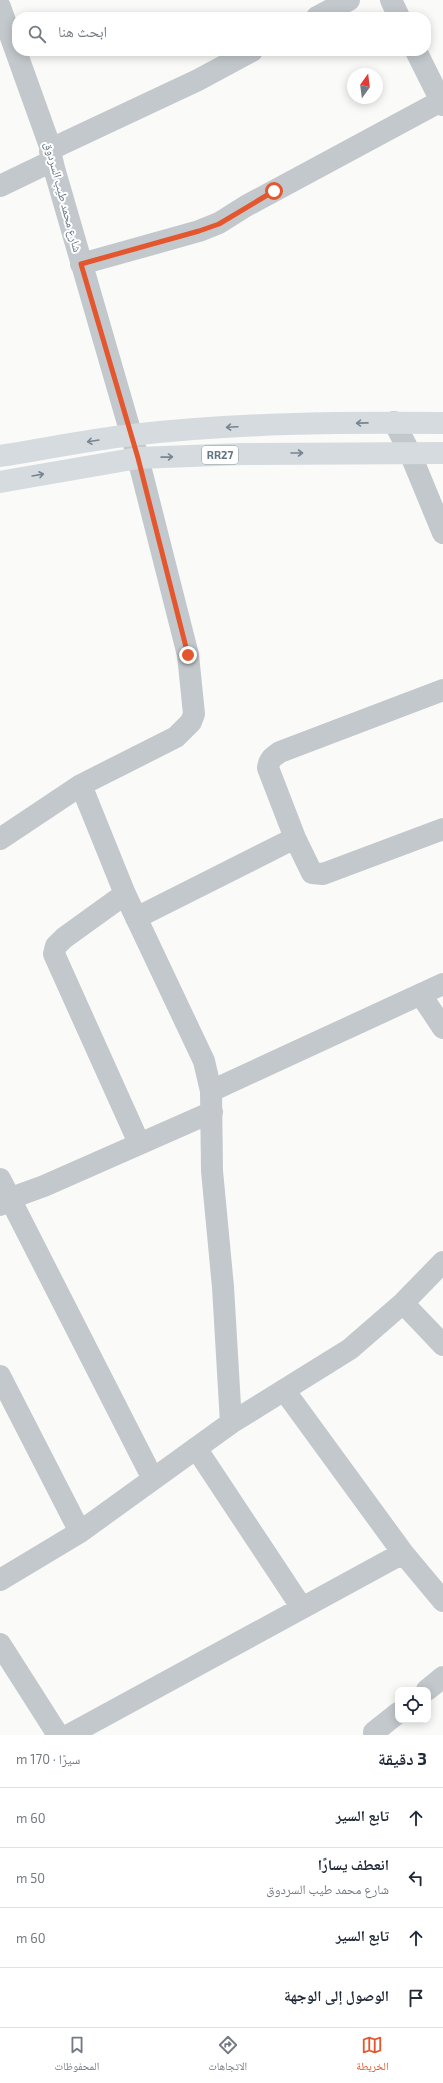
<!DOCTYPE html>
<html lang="ar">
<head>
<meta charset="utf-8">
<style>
  :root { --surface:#fff; --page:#f2f2f3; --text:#1f2937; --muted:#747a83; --line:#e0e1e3; --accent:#e4572e }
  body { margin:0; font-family:"Exo 2","Noto Naskh Arabic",sans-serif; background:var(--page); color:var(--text); direction:rtl }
  .controls { position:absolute; right:12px; bottom:12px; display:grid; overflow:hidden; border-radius:8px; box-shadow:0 2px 10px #0003 }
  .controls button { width:36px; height:36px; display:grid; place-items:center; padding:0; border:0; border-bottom:1px solid var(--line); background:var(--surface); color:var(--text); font:20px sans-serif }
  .compass { position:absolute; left:347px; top:68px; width:36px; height:36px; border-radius:50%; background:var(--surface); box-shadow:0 2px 10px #0003; rotate:14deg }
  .stop { position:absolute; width:12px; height:12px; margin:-9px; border:3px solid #e4572e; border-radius:50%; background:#fff }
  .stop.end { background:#e4572e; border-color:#fff; box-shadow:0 1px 4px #0008 }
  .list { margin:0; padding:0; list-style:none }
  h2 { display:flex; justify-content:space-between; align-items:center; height:52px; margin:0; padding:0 16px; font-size:17px }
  h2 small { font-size:13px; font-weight:400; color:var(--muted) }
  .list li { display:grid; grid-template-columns:26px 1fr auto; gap:12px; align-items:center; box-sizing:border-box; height:60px; padding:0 16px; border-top:1px solid var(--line) }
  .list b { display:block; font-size:15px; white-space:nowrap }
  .list p { margin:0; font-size:13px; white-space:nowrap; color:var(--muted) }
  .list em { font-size:13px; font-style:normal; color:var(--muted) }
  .icon { flex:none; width:22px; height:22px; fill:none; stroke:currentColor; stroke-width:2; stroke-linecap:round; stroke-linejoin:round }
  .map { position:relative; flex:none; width:443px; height:1735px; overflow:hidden; direction:ltr }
  .search { position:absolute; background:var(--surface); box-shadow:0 2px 10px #0003; left:12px; right:12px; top:12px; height:44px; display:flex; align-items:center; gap:10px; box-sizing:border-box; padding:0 14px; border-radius:16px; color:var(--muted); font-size:15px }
  .sheet { height:292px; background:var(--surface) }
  nav { display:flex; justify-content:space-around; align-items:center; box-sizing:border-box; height:56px; border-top:1px solid var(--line); background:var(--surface); font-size:11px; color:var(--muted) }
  nav a { display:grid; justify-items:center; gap:2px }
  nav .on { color:var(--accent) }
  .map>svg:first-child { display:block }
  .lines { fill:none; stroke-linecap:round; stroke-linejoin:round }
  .street { stroke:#c3c8cc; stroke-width:22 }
  .highway { stroke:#d6dbdf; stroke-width:22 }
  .oneway { stroke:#768591 }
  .route { stroke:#e4572e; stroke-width:5 }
  .labels { text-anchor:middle; stroke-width:4; stroke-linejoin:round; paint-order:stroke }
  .shield { fill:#fff; stroke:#939fa8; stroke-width:1 }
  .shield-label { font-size:11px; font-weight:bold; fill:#657683 }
  .street-label { font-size:12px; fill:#657683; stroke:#fff }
</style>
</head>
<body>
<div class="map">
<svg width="443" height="1735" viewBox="0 0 443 1735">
  <rect width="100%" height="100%" fill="#fafaf8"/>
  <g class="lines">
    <path class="street" d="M 391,0 L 399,17
      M 0,7 L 51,149 L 50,151 L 54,168 L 138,458 L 188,655 L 194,714 L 191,722 L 176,737 L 81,785 L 125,894 L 204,1061 L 211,1091 L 212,1171 L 223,1287 L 231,1423
      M 317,17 L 349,0
      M 416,51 L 443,105
      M 51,149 L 198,80 L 252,51
      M 0,186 L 52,161
      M 81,264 L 199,231 L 219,223 L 246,206 L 441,101
      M 394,422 L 410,453 L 443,533
      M 443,690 L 280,752 C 273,757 269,759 268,768 L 295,838 L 312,873 L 323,874 L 443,829
      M 0,839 L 81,785
      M 125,894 L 64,938 L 56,946 L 54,954 L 139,1143
      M 136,918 L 295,838
      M 421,995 L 443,1028
      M 211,1091 L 443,984
      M 0,1179 L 153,1479
      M 0,1205 L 11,1198 L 44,1186 L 212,1112
      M 403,1303 L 443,1345
      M 0,1376 L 80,1532
      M 284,1390 L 403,1553 L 443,1601
      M 196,1448 L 302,1608
      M 0,1580 L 80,1532 L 231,1423 L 350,1349 L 403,1303 L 443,1262
      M 0,1644 L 58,1735
      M 427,1690 L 443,1677
      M 69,1735 L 403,1553
      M 376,1735 L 374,1732 L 398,1713"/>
    <path class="highway" d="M 0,456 C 44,449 88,440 132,435 C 234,423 340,422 443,423
      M 0,482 L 138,458 L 243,454 L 443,453"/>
  </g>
  <defs><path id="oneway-shaft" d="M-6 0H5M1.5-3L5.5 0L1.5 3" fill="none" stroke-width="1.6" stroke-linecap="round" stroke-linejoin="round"/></defs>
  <g class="oneway">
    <use href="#oneway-shaft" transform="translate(362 423) rotate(179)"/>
    <use href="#oneway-shaft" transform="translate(232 427) rotate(177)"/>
    <use href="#oneway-shaft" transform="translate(93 441) rotate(171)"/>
    <use href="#oneway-shaft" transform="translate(297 453)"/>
    <use href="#oneway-shaft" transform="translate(167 457) rotate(-1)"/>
    <use href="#oneway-shaft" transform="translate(38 475) rotate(-10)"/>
  </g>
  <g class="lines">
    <path class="route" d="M 188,655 L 138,458 L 81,264 L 199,231 L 219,224 L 274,191"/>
  </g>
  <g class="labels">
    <rect class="shield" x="202" y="446" width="36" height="18" rx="3"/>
    <g class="shield-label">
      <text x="220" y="459">RR27</text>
    </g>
    <g class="street-label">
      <text transform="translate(63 197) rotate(75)" y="4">شارع محمد طيب السردوق</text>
    </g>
  </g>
</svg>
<div class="controls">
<button><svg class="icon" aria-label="locate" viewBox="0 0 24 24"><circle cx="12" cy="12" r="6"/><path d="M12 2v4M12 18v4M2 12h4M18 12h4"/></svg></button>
</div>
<svg class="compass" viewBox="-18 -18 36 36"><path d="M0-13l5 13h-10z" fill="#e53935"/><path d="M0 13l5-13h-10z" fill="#747a83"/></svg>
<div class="stop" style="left:274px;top:191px"></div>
<div class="stop end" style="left:188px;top:655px"></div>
<div class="search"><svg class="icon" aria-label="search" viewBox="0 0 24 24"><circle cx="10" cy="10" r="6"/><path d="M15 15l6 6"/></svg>ابحث هنا</div>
</div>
<section class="sheet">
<h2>3 دقيقة<small>سيرًا · 170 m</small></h2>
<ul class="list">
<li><svg class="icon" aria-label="ahead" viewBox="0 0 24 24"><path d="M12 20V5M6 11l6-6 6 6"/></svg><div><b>تابع السير</b></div><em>60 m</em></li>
<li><svg class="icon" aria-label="left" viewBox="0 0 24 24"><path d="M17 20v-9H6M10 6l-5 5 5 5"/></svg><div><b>انعطف يسارًا</b><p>شارع محمد طيب السردوق</p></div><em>50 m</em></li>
<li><svg class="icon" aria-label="ahead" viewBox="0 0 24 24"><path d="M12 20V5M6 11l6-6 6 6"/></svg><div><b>تابع السير</b></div><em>60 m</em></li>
<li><svg class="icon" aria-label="arrive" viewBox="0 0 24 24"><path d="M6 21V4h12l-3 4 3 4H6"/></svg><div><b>الوصول إلى الوجهة</b></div></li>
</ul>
</section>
<nav>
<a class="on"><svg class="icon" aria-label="map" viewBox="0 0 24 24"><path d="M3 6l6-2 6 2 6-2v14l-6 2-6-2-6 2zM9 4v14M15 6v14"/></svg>الخريطة</a>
<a><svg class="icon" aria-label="directions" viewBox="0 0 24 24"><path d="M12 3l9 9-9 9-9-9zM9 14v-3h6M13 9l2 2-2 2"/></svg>الاتجاهات</a>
<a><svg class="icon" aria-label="saved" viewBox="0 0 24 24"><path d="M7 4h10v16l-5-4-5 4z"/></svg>المحفوظات</a>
</nav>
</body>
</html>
